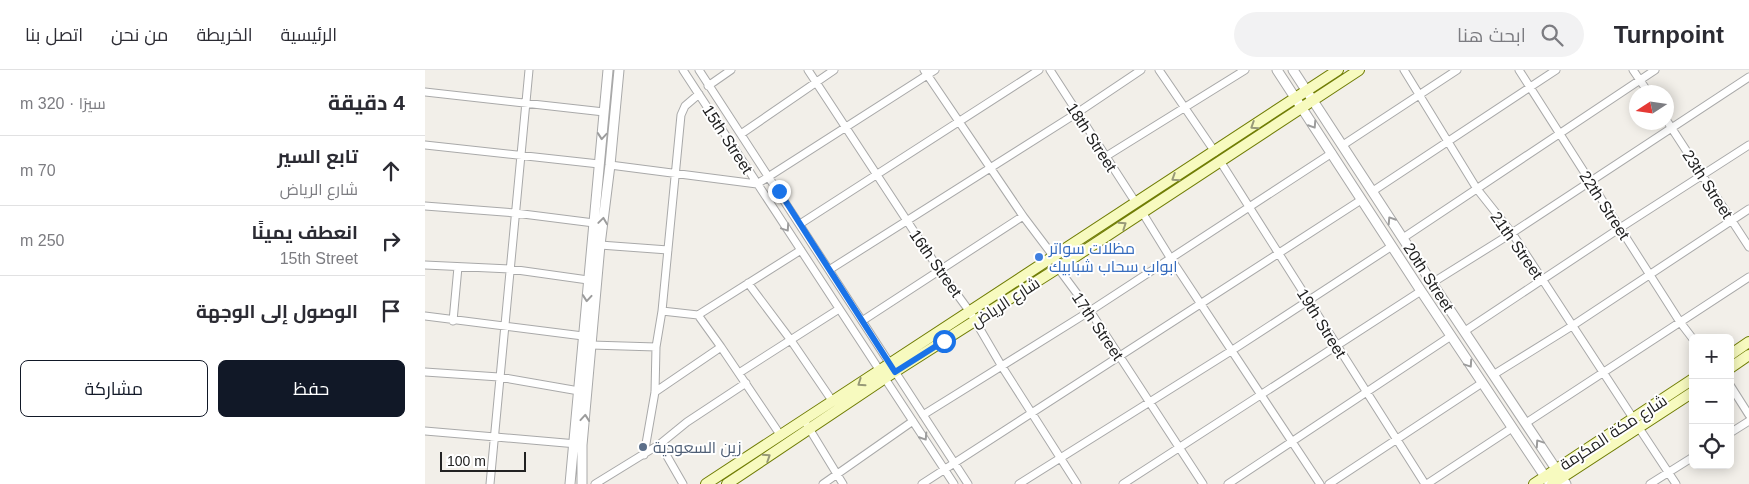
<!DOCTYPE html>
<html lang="ar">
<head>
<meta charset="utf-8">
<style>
  :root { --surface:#fff; --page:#f2f2f3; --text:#2b2b33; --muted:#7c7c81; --line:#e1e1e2; --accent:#111827 }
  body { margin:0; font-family:Helvetica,Cairo,sans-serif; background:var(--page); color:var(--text); direction:rtl }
  .controls { position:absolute; right:15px; bottom:15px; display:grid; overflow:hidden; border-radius:8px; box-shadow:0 2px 12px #0003 }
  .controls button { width:45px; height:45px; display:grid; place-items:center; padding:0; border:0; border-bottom:1px solid var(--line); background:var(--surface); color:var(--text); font:25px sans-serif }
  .compass { position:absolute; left:1204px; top:15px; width:45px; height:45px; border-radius:50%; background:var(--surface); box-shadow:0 2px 12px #0003; rotate:258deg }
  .scale { position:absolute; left:15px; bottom:12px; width:86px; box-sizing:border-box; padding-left:5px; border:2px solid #222; border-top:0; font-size:14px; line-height:18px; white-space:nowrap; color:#222; -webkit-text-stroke:4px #fff; paint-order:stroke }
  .stop { position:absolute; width:15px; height:15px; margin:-11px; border:4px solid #1a73e8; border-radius:50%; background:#fff }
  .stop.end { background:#1a73e8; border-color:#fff; box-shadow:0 1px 5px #0008 }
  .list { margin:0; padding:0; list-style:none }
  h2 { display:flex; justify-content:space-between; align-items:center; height:65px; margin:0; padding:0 20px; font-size:21px }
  h2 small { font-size:16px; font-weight:400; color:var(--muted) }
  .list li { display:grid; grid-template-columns:32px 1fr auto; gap:15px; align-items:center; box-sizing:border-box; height:70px; padding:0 20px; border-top:1px solid var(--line) }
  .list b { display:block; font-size:19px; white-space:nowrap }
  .list p { margin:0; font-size:16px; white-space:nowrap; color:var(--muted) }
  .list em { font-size:16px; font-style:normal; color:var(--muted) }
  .actions { display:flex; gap:10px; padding:15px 20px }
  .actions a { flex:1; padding:11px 0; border:1px solid var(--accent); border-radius:8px; text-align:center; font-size:18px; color:var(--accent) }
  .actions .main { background:var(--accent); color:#fff }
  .icon { flex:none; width:28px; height:28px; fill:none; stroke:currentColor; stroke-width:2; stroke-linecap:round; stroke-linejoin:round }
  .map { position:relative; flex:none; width:1324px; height:414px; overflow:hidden; direction:ltr }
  header { display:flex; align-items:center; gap:30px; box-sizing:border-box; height:70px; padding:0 25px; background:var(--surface); border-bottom:1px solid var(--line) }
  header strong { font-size:24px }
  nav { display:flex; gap:28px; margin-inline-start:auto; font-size:18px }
  .search { width:350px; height:45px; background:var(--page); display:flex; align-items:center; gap:12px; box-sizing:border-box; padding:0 18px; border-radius:28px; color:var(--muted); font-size:19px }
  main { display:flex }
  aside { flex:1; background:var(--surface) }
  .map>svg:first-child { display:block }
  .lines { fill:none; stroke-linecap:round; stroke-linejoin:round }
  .minor-casing { stroke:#a9a9a9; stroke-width:9 }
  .tertiary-casing { stroke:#a9a9a9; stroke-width:11 }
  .secondary-casing { stroke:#707d05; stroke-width:12 }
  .minor { stroke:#fff; stroke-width:7 }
  .tertiary { stroke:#fff; stroke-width:9 }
  .secondary { stroke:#f7fabf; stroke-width:10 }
  .oneway { stroke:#9c9c9c }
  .oneway2 { stroke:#979978 }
  .route { stroke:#1a73e8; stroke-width:6 }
  .shop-dot { fill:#3f7fe0; stroke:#fff; stroke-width:2 }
  .service-dot { fill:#5c6f8a; stroke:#fff; stroke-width:2 }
  .labels { text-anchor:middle; stroke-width:4; stroke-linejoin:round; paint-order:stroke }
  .street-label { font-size:16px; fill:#222; stroke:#fff }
  .shop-label { font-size:16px; fill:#366cbe; stroke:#fff; text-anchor:start }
  .service-label { font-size:16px; fill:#4e5e75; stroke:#fff; text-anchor:start }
</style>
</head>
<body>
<header>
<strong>Turnpoint</strong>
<div class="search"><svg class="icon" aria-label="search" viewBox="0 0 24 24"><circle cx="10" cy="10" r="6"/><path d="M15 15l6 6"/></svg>ابحث هنا</div>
<nav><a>الرئيسية</a><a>الخريطة</a><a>من نحن</a><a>اتصل بنا</a></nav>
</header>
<main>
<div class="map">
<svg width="1324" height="414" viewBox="0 0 1324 414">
  <rect width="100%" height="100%" fill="#f2efe9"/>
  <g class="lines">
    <g class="minor-casing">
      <path id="minor" d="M 258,0 L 529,414
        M 274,0 L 543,414
        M 383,0 L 515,201 L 545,242 L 576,295 L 652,414
        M 499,0 L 598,146 L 629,187 L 633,198 L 665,241 L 778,414
        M 625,0 L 711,133
        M 734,0 L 790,82
        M 979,0 L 1052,119 L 1087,163 L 1208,348
        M 1094,0 L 1255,252 L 1268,269
        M 1208,0 L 1223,22
        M 283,16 L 306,0
        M 0,22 L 179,42
        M 1242,51 L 1324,177
        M 316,64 L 409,0
        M 0,75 L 174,94
        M 918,75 L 1032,0
        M 680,87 L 820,0
        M 795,91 L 1000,414
        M 185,95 L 332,114 L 510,0
        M 948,121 L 1131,0
        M 0,136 L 90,143 L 169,153
        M 717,142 L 746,189 L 895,414
        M 375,154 L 614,0
        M 978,168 L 1230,0
        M 175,175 L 243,180
        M 0,195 L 85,199 L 163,210
        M 404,200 L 652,43 L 716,0
        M 323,213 L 365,269 L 408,332
        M 1007,213 L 1087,163 L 1324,7
        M 237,241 L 273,245 L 296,277 L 356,366
        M 273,245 L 376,180
        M 0,246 L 158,266
        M 28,251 L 33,197
        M 437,251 L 598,146
        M 1040,261 L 1195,158 L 1324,75
        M 166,275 L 231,277
        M 0,302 L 74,307 L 154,321
        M 314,303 L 414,239
        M 1068,305 L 1147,256 L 1324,139
        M 1305,315 L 1324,345
        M 230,322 L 296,277
        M 498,345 L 665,241 L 907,83
        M 1101,353 L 1324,207
        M 382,355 L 418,414
        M 1214,358 L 1251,414
        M 0,361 L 152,374
        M 1305,363 L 1324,351
        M 235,374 L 258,414
        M 219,385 L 230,322 L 231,277 L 237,241 L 256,45 L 260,36 L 274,24
        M 65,414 L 104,0
        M 170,414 L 235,374 L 262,352 L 321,313
        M 398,414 L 488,351
        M 497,414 L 936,130
        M 594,414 L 806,281 L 967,176
        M 698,414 L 996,221
        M 803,414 L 1026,266
        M 904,414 L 1057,313
        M 1002,414 L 1087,358
        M 1225,414 L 1268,387"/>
    </g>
    <g class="tertiary-casing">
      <path id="tertiary" d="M 852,0 L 996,221 L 1123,411
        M 868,0 L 1007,213 L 1141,414
        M 145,414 L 183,0
        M 157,414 L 157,375 L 175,175 L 185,95 L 194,0"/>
    </g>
    <g class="secondary-casing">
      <path id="secondary" d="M 1305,285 L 1324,272
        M 1305,298 L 1324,285
        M 281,414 L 913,0
        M 302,414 L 460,308 L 633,198 L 934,0
        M 1109,414 L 1268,309
        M 1127,414 L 1268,322"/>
    </g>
    <use href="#minor" class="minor"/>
    <use href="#tertiary" class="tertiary"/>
    <use href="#secondary" class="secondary"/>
  </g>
  <defs><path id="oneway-chevron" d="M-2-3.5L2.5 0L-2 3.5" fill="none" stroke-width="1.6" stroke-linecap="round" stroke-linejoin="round" transform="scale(1.25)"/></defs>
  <g class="oneway">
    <use href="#oneway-chevron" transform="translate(888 55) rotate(57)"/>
    <use href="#oneway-chevron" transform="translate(177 66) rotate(95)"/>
    <use href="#oneway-chevron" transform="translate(966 150) rotate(-123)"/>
    <use href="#oneway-chevron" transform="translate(178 151) rotate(-82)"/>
    <use href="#oneway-chevron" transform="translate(361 158) rotate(56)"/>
    <use href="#oneway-chevron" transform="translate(162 228) rotate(95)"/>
    <use href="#oneway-chevron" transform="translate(1044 294) rotate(56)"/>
    <use href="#oneway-chevron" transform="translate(160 348) rotate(-85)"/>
    <use href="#oneway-chevron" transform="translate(499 367) rotate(57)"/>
    <use href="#oneway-chevron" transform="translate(1114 373) rotate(-124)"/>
  </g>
  <g class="oneway2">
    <use href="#oneway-chevron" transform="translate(829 56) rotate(147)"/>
    <use href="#oneway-chevron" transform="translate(750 108) rotate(147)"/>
    <use href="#oneway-chevron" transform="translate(698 155) rotate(-34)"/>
    <use href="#oneway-chevron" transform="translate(436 313) rotate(146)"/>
    <use href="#oneway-chevron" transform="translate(342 387) rotate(-33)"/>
  </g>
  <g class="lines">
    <path class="route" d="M 354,121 L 470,302 L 519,271"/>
  </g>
  <circle class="shop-dot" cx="614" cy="187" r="5"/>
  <circle class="service-dot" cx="218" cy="377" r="5"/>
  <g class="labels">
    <g class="street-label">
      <text transform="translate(667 67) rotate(57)" y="6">18th Street</text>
      <text transform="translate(303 69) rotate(57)" y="6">15th Street</text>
      <text transform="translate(1283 114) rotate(57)" y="6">23th Street</text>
      <text transform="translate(1180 135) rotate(57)" y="6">22th Street</text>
      <text transform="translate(1092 175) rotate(55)" y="6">21th Street</text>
      <text transform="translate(511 193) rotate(55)" y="6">16th Street</text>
      <text transform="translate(1004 207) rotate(57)" y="6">20th Street</text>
      <text transform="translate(580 232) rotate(-33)" y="6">شارع الرياض</text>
      <text transform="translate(897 253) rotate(58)" y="6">19th Street</text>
      <text transform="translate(673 256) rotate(56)" y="6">17th Street</text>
      <text transform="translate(1188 362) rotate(-33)" y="6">شارع مكة المكرمة</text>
    </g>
    <g class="shop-label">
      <text x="624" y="184">مظلات سواتر<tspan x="624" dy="18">ابواب سحاب شبابيك</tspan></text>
    </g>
    <g class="service-label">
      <text x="228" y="383">زين السعودية</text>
    </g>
  </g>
</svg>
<div class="controls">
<button>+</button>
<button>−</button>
<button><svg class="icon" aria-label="locate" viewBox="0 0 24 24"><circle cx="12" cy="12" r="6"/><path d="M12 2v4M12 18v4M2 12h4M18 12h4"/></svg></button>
</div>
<svg class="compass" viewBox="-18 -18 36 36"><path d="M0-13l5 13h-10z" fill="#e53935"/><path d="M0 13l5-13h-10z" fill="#7c7c81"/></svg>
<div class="scale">100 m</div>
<div class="stop" style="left:519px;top:271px"></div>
<div class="stop end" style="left:354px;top:121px"></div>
</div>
<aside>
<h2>4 دقيقة<small>سيرًا · 320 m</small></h2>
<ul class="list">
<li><svg class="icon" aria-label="ahead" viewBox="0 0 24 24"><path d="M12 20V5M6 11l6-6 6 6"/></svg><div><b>تابع السير</b><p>شارع الرياض</p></div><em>70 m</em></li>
<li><svg class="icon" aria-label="right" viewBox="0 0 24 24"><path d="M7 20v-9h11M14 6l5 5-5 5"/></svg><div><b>انعطف يمينًا</b><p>15th Street</p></div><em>250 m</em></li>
<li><svg class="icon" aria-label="arrive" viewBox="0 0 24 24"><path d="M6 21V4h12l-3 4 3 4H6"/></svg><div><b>الوصول إلى الوجهة</b></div></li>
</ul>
<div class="actions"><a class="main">حفظ</a><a>مشاركة</a></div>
</aside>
</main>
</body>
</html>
